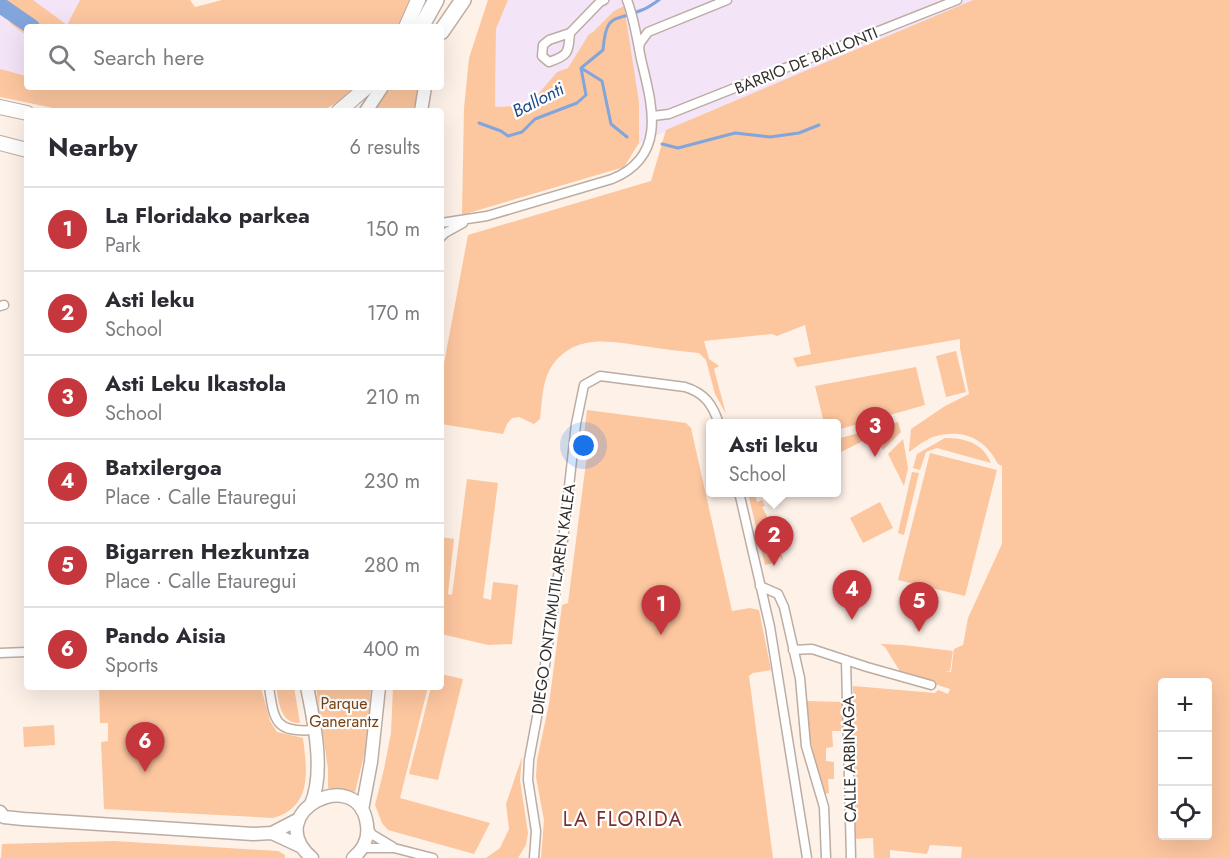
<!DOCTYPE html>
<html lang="en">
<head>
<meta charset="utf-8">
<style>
  :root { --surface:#fff; --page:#f2f2f3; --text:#2b2b33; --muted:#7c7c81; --line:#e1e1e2; --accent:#c6373d }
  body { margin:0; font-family:Jost,sans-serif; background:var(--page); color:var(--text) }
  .controls { position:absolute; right:18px; bottom:18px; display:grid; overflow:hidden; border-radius:6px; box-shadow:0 6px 24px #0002 }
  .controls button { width:54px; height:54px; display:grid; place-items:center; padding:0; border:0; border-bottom:2px solid var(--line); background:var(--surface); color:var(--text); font:30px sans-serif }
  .you { position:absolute; left:584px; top:446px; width:21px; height:21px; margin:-15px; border:4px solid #fff; border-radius:50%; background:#1a73e8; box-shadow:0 0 0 9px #1a73e833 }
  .badge { display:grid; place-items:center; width:39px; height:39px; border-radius:50%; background:var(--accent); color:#fff; font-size:20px; font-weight:700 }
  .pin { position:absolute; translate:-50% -50px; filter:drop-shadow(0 2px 3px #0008) }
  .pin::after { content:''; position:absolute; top:32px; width:21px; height:18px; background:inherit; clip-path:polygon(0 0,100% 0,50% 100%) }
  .popup { position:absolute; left:706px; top:419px; width:135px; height:78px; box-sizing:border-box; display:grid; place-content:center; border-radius:6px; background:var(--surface); filter:drop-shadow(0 2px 4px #0005); font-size:20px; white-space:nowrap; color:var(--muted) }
  .popup b { font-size:22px; color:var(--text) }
  .popup::after { content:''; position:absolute; left:50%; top:100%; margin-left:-12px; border:12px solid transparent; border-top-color:var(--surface) }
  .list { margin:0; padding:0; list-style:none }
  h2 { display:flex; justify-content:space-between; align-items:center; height:78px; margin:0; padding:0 24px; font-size:26px }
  h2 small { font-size:20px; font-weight:400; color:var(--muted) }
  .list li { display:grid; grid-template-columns:39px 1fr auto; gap:18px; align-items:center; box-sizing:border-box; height:84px; padding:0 24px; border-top:2px solid var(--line) }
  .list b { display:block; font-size:22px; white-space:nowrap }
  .list p { margin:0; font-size:20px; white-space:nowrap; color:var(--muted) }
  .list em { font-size:20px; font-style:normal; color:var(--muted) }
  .icon { flex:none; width:33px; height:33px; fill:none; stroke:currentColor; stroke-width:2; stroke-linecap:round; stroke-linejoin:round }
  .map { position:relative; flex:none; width:1230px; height:858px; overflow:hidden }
  .search { position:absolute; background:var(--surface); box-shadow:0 6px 24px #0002; left:24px; top:24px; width:420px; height:66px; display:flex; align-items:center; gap:15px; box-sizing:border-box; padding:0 21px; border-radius:6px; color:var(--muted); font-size:22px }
  .panel { position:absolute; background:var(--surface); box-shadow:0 6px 24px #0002; left:24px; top:108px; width:420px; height:582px; border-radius:6px }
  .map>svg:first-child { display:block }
  .industrial { fill:#f4e4f7 }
  .green { fill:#fcc69f; fill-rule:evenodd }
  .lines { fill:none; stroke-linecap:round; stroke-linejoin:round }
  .stream { stroke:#82a5db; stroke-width:3 }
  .river { stroke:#82a5db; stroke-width:16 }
  .street-casing { stroke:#bcada3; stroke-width:11 }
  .secondary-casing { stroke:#bcada3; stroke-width:15 }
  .primary-casing { stroke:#bcada3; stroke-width:16 }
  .highway-casing { stroke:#bcada3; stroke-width:18 }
  .street { stroke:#fff; stroke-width:8 }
  .secondary { stroke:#fff; stroke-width:12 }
  .primary { stroke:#fff; stroke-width:14 }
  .highway { stroke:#fff; stroke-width:15 }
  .labels { text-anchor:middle; stroke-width:4.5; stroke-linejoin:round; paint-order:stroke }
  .street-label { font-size:16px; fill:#352f2b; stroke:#fff }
  .park-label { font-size:16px; fill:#784213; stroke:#fff }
  .water-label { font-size:18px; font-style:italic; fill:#1d4989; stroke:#fff }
  .quarter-label { font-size:20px; letter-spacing:1.5px; fill:#783131; stroke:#fff }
</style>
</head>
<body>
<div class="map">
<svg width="1230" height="858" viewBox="0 0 1230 858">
  <rect width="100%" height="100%" fill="#fef1e8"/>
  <path class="industrial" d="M 0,0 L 80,0 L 66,27 L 27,27 L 27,76 L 0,69 Z
    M 508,0 L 1005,0 L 886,37 L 639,143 L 639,102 L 614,11 L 593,32 L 589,34 L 568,68 L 557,72 L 534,99 L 518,106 L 494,107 L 496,74 L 496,29 Z"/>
  <path class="green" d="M 0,0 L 33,0 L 67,25 L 80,0 L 190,0 L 195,7 L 222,0 L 418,0 L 409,8 L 398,27 L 27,27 L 27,36 L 11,24 L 3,11 L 0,11 Z
    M 488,0 L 508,0 L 496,29 L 495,107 L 518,106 L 534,99 L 557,72 L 568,68 L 589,34 L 593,32 L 614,11 L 624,6 L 639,102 L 639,143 L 624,167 L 462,215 L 464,108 L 469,58 Z
    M 973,0 L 1230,0 L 1230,858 L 961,858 L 962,847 L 930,845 L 927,854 L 890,850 L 890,858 L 874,858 L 873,838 L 855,839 L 853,686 L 935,693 L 938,690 L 948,694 L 950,689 L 901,673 L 885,647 L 880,644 L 903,645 L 953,651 L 950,671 L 945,671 L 951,672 L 954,649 L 963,645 L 968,618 L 1002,544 L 1002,466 L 998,464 C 985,438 962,428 933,437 C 925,440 916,447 909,452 L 911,429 L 945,406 L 969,394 L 960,348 L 960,339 L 797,367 L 793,358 L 811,354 L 805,325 L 777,336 L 772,334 L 704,341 L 709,359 L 719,366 L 714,369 L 726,414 L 715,394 L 706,360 L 699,353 C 680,351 662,349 643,346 C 609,341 572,333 550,369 C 542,383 542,403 540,419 L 534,424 L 519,417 L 512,418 L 507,424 L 503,434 L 441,424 L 441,379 L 468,235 L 651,181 L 666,130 ZM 1162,682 L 1208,682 L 1208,836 L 1162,836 Z
    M 0,69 L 27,76 L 27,87 L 355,87 L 343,100 L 321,111 L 68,111 L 0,97 Z
    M 390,87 L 419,87 L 415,111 L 373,111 Z
    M 956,351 L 966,392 L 946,397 L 936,356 Z
    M 916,367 L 925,405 L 837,430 L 837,424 L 824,423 L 815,386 Z
    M 587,410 L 679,422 L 686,423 L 691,428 L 732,611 L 750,608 L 759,610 L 771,670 L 753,673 L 749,676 L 773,858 L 541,858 L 544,820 L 536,777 L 537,760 L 549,704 L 562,605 L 568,603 L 589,439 L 584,435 Z
    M 898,422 L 901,432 L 883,450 L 875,435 L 837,454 L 837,439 Z
    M 945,438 C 965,438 983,443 991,463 L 937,448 L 926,452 L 920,470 L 913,468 L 917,454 Z
    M 903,439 L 908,468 L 904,486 L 888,454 Z
    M 930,453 L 997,470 L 965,596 L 898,580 Z
    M 912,472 L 919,473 L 904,535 L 898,533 Z
    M 467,479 L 498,483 L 483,598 L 491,600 L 493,582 L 518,585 L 512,644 L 488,645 L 441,634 L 441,537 L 454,539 L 448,594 L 452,595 Z
    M 748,493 L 755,493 L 757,502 L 762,500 L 765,506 L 762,507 L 777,535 L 783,561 L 777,552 L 774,553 L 773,563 L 765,565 Z
    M 880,502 L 893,528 L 863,543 L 850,518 Z
    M 441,674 L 463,679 L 438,780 L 409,774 L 431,687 L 441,687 Z
    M 99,687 L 259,687 L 262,691 L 270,721 L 277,732 L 303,738 C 307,770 313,807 273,818 L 104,809 L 101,742 L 108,741 L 108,723 L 100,723 Z
    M 276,687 L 294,687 L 300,723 C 280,724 279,702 276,687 Z
    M 316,687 L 371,687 L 366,748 L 355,792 L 328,788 L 328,769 Z
    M 393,687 L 428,687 L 400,798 L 490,823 L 474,854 L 388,830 L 382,823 L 375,805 L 384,769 L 391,733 Z
    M 807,701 L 844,702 L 843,731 L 832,731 L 833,747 L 826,748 L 826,761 L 834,762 L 834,779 L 828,779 L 829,793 L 825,794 C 815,759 807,738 807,701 Z
    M 54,725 L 55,745 L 24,747 L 23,727 Z
    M 522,757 L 520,780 L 528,833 L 526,845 L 518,858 L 486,858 L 500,848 L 509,829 L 506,804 Z
    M 114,841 L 278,851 L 285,855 L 285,858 L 1,858 L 2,844 Z"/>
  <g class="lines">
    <path class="stream" d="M 581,68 L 602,81 L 611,124 L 627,137
      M 479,123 L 501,131 L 508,136 L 522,132 L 535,119 L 577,103 L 586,95 L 581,68 L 603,50 C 606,12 614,22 642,10 C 648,8 654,3 659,0
      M 662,144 L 678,148 L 735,133 L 770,137 L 799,133 L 819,125"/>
    <path class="river" d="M 0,5 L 32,27"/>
    <g class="street-casing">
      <path id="street" d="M 570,33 C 568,53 569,55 549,62 L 542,56 L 543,45 L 549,40 L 570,33 L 600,2 L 604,0
        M 639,49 L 640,43 L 648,32 L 727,0
        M 653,116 L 669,114 L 957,0
        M 441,223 L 487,216 L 612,179 C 668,156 652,105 641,59 C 637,39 634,18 627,0
        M 441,237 L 445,233 L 463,223
        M 0,306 L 4,305
        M 739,492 L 770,627 L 807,858
        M 760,586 L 778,594 L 784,607 L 800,678 L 806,746 L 824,807 L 826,858
        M 793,650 L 812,649 L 867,667 L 931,685
        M 0,653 L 27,652
        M 846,660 L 851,858
        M 269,687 C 274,721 275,733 314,730
        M 367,828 L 373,835 L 393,847
        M 362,848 L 394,848 L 433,858
        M 534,858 L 536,831 L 528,780 L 529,760 L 539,706 L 562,549 L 576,424 L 584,385 L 600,376 L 685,387 C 705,393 713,405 719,424"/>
    </g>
    <g class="secondary-casing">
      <path id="secondary" d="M 366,111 L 382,87
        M 421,111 L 425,87
        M 307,687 C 314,721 325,772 311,804
        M 362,810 L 371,762 L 379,687
        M 0,812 L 4,817 L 23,819 L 253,834 L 272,833 L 299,819
        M 272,833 L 302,847
        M 312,858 C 259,813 359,762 367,825 C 369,838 363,850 353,858"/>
    </g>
    <g class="primary-casing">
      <path id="primary" d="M 406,27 L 418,0
        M 0,107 L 27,113
        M 339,111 L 367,87
        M 0,143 L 27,150"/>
    </g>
    <g class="highway-casing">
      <path id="highway" d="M 421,27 L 436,0
        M 441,32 L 463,0"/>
    </g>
    <use href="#street" class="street"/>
    <use href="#secondary" class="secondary"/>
    <use href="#primary" class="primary"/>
    <use href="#highway" class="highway"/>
  </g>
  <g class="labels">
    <g class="street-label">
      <text transform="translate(806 60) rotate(-22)" y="6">BARRIO DE BALLONTI</text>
      <text transform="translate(553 599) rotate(-82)" y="6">DIEGO ONTZIMUTILAREN KALEA</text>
      <text transform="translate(849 759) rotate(-91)" y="6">CALLE ARBINAGA</text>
    </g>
    <g class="park-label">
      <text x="344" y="709">Parque<tspan x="344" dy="18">Ganerantz</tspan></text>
    </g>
    <g class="water-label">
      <text transform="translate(538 100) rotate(-27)" y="6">Ballonti</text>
    </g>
    <g class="quarter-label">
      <text x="623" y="826">LA FLORIDA</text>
    </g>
  </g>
</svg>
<div class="controls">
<button>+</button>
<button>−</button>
<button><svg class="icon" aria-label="locate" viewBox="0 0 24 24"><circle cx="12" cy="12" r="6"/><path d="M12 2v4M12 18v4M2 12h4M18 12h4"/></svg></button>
</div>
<div class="you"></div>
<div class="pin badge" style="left:661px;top:635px">1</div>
<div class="pin badge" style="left:774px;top:566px">2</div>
<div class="popup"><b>Asti leku</b>School</div>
<div class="pin badge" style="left:875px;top:457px">3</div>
<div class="pin badge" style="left:852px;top:620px">4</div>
<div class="pin badge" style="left:919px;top:632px">5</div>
<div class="pin badge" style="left:145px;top:772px">6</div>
<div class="search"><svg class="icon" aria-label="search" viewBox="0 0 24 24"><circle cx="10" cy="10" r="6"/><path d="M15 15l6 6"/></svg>Search here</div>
<section class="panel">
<h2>Nearby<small>6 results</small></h2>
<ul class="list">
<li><span class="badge">1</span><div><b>La Floridako parkea</b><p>Park</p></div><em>150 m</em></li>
<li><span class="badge">2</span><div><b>Asti leku</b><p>School</p></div><em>170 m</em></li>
<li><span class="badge">3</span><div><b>Asti Leku Ikastola</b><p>School</p></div><em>210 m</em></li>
<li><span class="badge">4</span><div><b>Batxilergoa</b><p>Place · Calle Etauregui</p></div><em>230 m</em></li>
<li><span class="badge">5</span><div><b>Bigarren Hezkuntza</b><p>Place · Calle Etauregui</p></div><em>280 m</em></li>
<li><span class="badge">6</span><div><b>Pando Aisia</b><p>Sports</p></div><em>400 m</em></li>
</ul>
</section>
</div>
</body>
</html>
